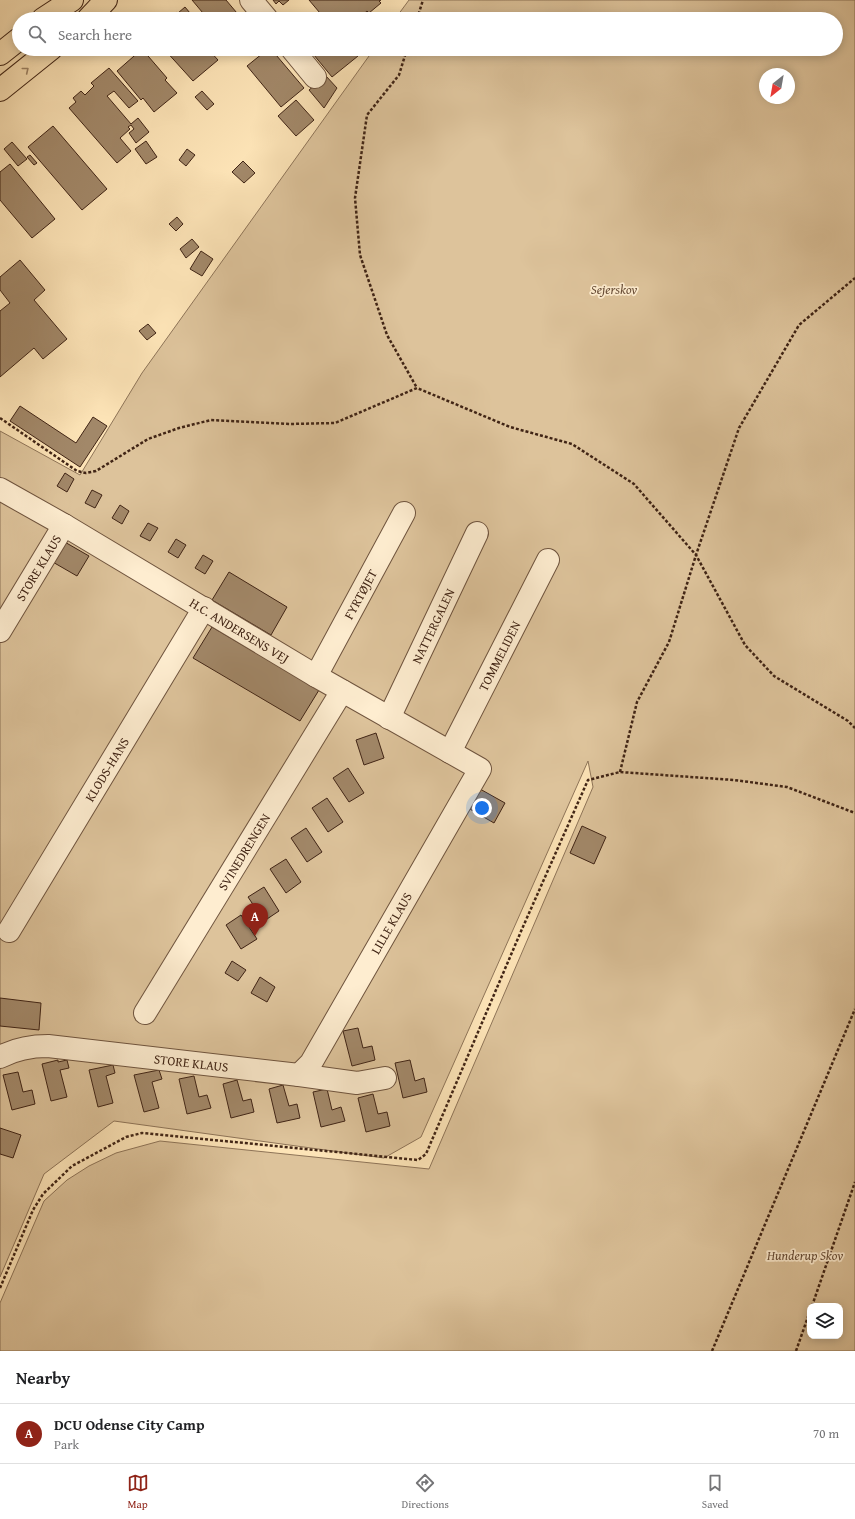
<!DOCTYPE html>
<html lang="en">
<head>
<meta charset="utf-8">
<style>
  :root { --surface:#fff; --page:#f6f6f6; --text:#202124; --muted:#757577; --line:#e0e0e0; --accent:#8f2418 }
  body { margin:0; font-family:"Gentium Book Plus",serif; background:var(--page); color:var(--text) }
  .controls { position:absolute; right:12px; bottom:12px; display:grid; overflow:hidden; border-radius:8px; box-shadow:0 2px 10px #0003 }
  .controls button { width:36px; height:36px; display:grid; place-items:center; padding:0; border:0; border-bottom:1px solid var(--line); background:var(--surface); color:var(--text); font:20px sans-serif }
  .compass { position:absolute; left:759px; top:68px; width:36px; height:36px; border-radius:50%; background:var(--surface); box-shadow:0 2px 10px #0003; rotate:211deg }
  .you { position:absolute; left:482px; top:808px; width:14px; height:14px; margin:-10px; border:3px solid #fff; border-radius:50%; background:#1a73e8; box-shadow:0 0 0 6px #1a73e833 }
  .badge { display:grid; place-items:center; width:26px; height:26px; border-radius:50%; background:var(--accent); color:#fff; font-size:13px; font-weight:700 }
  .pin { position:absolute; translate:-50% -33px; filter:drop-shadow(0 1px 2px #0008) }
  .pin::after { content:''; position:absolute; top:21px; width:14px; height:12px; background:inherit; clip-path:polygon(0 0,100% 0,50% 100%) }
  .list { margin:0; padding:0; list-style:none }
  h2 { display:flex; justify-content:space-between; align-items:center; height:52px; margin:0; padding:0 16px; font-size:17px }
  h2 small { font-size:13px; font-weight:400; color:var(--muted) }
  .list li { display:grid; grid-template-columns:26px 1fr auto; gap:12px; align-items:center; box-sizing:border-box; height:60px; padding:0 16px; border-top:1px solid var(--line) }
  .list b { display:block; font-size:15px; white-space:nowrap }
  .list p { margin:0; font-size:13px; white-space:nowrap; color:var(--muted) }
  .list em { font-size:13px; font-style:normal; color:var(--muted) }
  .icon { flex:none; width:22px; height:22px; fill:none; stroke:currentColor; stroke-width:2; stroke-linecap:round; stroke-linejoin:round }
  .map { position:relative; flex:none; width:855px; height:1351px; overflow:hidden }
  .search { position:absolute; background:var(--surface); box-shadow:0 2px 10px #0003; left:12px; right:12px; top:12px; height:44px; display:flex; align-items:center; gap:10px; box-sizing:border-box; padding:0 14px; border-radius:22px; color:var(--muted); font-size:15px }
  .sheet { height:112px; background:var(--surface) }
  nav { display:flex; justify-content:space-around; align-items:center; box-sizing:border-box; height:56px; border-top:1px solid var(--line); background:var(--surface); font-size:11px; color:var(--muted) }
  nav a { display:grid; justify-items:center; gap:2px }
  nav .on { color:var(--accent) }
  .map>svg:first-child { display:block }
  .green { fill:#ddc39b; stroke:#8e7458; fill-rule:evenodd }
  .building { fill:#a28869; stroke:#402415 }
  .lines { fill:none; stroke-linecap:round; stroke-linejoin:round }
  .minor-casing { stroke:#6f543e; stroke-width:24 }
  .major-casing { stroke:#402415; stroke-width:24 }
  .path { stroke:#402415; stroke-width:2.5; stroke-dasharray:3 2; stroke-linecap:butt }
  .minor { stroke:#feedd0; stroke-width:22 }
  .major { stroke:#fde4b7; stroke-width:22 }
  .oneway { stroke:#9e8466 }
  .labels { text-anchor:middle; stroke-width:3.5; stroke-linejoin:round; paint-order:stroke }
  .park-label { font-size:13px; font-style:italic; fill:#674c36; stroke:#feedd0 }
  .street-label { font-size:13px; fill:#402415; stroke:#feedd0 }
</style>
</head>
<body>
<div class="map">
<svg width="855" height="1351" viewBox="0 0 855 1351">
  <rect width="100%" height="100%" fill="#fde4b7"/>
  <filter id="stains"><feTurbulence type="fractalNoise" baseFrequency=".005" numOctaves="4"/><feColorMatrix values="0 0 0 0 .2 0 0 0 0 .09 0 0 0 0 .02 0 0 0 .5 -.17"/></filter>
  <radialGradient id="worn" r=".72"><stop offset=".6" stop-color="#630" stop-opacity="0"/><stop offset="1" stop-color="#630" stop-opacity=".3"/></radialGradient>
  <path class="green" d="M 409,0 L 855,0 L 855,1351 L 0,1351 L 0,1303 L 44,1201 L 67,1180 L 89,1166 L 116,1153 L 160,1141 L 429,1169 L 593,787 L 588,761 L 421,1137 L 384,1158 L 114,1121 L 44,1174 L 0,1277 L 0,431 L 80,475 L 142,373 L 374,49 L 836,49 L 836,19 L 395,19 ZM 765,74 L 789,74 L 789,98 L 765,98 ZM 810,1306 L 840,1306 L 840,1336 L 810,1336 Z"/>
  <path class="building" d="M 192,0 L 226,0 L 242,19 L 208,19 Z
    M 273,0 L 289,0 L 283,5 L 279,1 L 276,4 Z
    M 309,0 L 381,0 L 379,1 L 381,3 L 369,13 L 367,11 L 358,19 L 325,19 Z
    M 185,7 L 195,19 L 169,19 L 177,12 L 178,13 Z
    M 142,49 L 167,78 L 165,80 L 177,93 L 154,112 L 143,98 L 141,100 L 117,71 Z
    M 164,49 L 208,49 L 218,60 L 193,81 Z
    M 268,49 L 271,49 L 304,88 L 281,107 L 247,66 Z
    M 309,49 L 353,49 L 358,56 L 332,77 Z
    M 109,68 L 138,101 L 129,108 L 114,91 L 107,96 L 131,124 L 138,118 L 149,132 L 136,143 L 129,133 L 134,129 L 131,125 L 128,127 L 130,129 L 120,138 L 131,151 L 117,163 L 69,108 L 76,102 L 73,98 L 81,91 L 85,95 L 94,86 L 91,83 Z
    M 326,76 L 337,88 L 324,108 L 309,90 Z
    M 202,91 L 214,104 L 207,110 L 195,97 Z
    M 296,100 L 314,120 L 296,136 L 278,116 Z
    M 53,126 L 107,189 L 82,210 L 28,147 Z
    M 146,141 L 157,157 L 146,164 L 135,149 Z
    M 12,142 L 27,159 L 18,166 L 4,149 Z
    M 187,149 L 195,155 L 186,166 L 179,160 Z
    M 30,155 L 37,163 L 34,165 L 27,157 Z
    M 243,161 L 255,173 L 244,183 L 232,172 Z
    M 10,164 L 55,219 L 32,238 L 0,200 L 0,172 Z
    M 177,217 L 183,224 L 176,231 L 169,224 Z
    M 192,239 L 199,247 L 186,258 L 180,249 Z
    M 201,251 L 213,259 L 202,276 L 190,269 Z
    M 20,260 L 45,290 L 34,300 L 67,339 L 43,359 L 34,348 L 0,377 L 0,311 L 10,303 L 0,290 L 0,277 Z
    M 148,324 L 156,333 L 147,340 L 139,331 Z
    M 20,406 L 76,443 L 93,417 L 107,426 L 80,467 L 10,421 Z
    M 65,473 L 74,479 L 67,492 L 57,486 Z
    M 92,490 L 102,495 L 95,508 L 85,503 Z
    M 120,505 L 129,511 L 122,524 L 112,518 Z
    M 148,523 L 158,528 L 150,541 L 140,536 Z
    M 176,539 L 186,545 L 178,558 L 168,552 Z
    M 63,541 L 89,556 L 77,576 L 51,561 Z
    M 203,555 L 213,561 L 205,574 L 195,568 Z
    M 229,572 L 287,607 L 271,635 L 212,600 Z
    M 212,627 L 319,690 L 300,721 L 193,658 Z
    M 376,733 L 384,758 L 364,765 L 356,740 Z
    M 348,768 L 364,793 L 349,802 L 333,778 Z
    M 480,789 L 505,803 L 494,823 L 468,808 Z
    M 327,798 L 343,822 L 328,832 L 312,808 Z
    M 582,826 L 606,837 L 594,864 L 570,853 Z
    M 306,828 L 322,852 L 307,862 L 291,838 Z
    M 286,859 L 301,882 L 286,893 L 270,869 Z
    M 264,887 L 279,911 L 264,921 L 248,897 Z
    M 241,915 L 257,939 L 241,949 L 226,925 Z
    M 232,961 L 246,970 L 238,981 L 225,973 Z
    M 260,977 L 275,987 L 267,1002 L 251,993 Z
    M 0,998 L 41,1003 L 39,1030 L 0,1026 Z
    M 358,1028 L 363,1048 L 372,1046 L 375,1060 L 352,1066 L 343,1031 Z
    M 58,1060 L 58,1062 L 67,1060 L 69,1068 L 60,1070 L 67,1097 L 51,1101 L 42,1064 Z
    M 410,1060 L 415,1081 L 424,1078 L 427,1092 L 403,1098 L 395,1063 Z
    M 113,1065 L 115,1073 L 106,1076 L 113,1103 L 98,1107 L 89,1070 Z
    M 159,1070 L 162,1079 L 152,1082 L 159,1108 L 144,1112 L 134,1075 Z
    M 18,1072 L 23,1092 L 32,1090 L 35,1104 L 12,1110 L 3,1075 Z
    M 194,1076 L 199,1097 L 207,1095 L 211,1108 L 187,1114 L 179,1079 Z
    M 237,1080 L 243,1101 L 251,1099 L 254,1112 L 231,1118 L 223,1084 Z
    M 283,1085 L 289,1106 L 297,1104 L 300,1118 L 277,1123 L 269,1089 Z
    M 327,1089 L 332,1110 L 341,1107 L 345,1121 L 321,1127 L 313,1092 Z
    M 373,1094 L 378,1114 L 387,1112 L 390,1126 L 366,1132 L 358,1098 Z
    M 0,1128 L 21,1135 L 13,1158 L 0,1154 Z"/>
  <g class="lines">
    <g class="minor-casing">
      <g id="minor">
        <path d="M 251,0 L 267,19"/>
        <path d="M 292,49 L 315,77"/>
        <path id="s1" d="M 0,489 L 64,525 L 316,676 L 480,769 L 311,1063 L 299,1075"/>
        <path id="s2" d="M 0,631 L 64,525"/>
        <path id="s3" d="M 316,676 L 404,513"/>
        <path id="s4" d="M 389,718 L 477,533"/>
        <path id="s5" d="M 450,752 L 548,560"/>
        <path id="s6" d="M 9,931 L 204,608"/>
        <path id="s7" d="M 145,1013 L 342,691"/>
        <path id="s8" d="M 0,1057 C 15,1049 31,1046 48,1046 L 299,1075 L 357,1083 L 385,1078"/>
      </g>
    </g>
    <g class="major-casing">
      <path id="major" d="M 43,19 L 72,0
        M 88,19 L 106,0
        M 0,54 L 19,39
        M 0,90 L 51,49"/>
    </g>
    <path class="path" d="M 417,19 L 423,0
      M 407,49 L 399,75 L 367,115 L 355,198 L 360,255 L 387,335 L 417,388
      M 0,418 L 77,471 L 86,473 L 96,471 L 148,439 L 179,428 L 211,420 L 290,424 L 335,423 L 417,388 L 510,427 L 572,444 L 634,484 L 696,555 L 745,645 L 774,676 L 848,721 L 855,728
      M 620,772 L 637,702 L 669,642 L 696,555 L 739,428 L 799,325 L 855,278
      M 0,1288 L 33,1210 L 43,1194 L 72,1166 L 126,1137 L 142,1133 L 418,1160 L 426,1154 L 522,929 L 588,780 L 620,772 L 734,780 L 787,787 L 855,813
      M 812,1306 L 855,1182
      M 712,1351 L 855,1009
      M 796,1351 L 810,1311"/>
    <use href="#minor" class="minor"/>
    <use href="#major" class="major"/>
  </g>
  <defs><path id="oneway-chevron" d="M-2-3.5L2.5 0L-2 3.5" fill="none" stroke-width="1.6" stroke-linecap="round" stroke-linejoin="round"/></defs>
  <use class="oneway" href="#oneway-chevron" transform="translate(26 70) rotate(-39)"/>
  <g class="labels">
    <g class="park-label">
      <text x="614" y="294">Sejerskov</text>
      <text x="805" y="1260">Hunderup Skov</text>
    </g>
    <g class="street-label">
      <text dy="5" stroke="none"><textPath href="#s2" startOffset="74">STORE KLAUS</textPath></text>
      <text dy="5" stroke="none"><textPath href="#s3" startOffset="93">FYRTØJET</textPath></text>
      <text dy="5" stroke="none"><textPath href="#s4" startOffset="102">NATTERGALEN</textPath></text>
      <text dy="5" stroke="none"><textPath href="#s1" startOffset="278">H.C. ANDERSENS VEJ</textPath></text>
      <text dy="5" stroke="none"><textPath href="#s5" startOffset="108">TOMMELIDEN</textPath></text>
      <text dy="5" stroke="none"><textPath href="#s6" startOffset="189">KLODS-HANS</textPath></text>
      <text dy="5" stroke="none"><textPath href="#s7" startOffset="189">SVINEDRENGEN</textPath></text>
      <text transform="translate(391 923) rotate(-60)" y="5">LILLE KLAUS</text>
      <text dy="5" stroke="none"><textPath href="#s8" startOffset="194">STORE KLAUS</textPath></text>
    </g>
  </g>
  <rect width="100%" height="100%" filter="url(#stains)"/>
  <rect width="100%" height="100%" fill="url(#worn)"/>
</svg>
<div class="controls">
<button><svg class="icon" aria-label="layers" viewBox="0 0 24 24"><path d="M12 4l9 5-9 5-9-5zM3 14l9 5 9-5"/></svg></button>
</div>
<svg class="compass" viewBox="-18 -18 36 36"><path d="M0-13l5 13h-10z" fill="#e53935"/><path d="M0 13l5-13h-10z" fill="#757577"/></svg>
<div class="you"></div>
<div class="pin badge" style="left:255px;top:936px">A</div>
<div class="search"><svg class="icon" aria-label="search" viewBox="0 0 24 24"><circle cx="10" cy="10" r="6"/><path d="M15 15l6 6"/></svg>Search here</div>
</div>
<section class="sheet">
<h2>Nearby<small></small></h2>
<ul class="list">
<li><span class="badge">A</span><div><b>DCU Odense City Camp</b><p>Park</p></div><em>70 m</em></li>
</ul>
</section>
<nav>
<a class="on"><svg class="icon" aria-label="map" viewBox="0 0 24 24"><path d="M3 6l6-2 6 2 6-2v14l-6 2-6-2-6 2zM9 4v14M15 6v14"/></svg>Map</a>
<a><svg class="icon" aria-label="directions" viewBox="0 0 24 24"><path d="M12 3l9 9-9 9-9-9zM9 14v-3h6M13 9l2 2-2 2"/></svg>Directions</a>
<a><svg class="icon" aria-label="saved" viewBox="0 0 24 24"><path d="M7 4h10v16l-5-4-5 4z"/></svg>Saved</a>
</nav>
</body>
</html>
